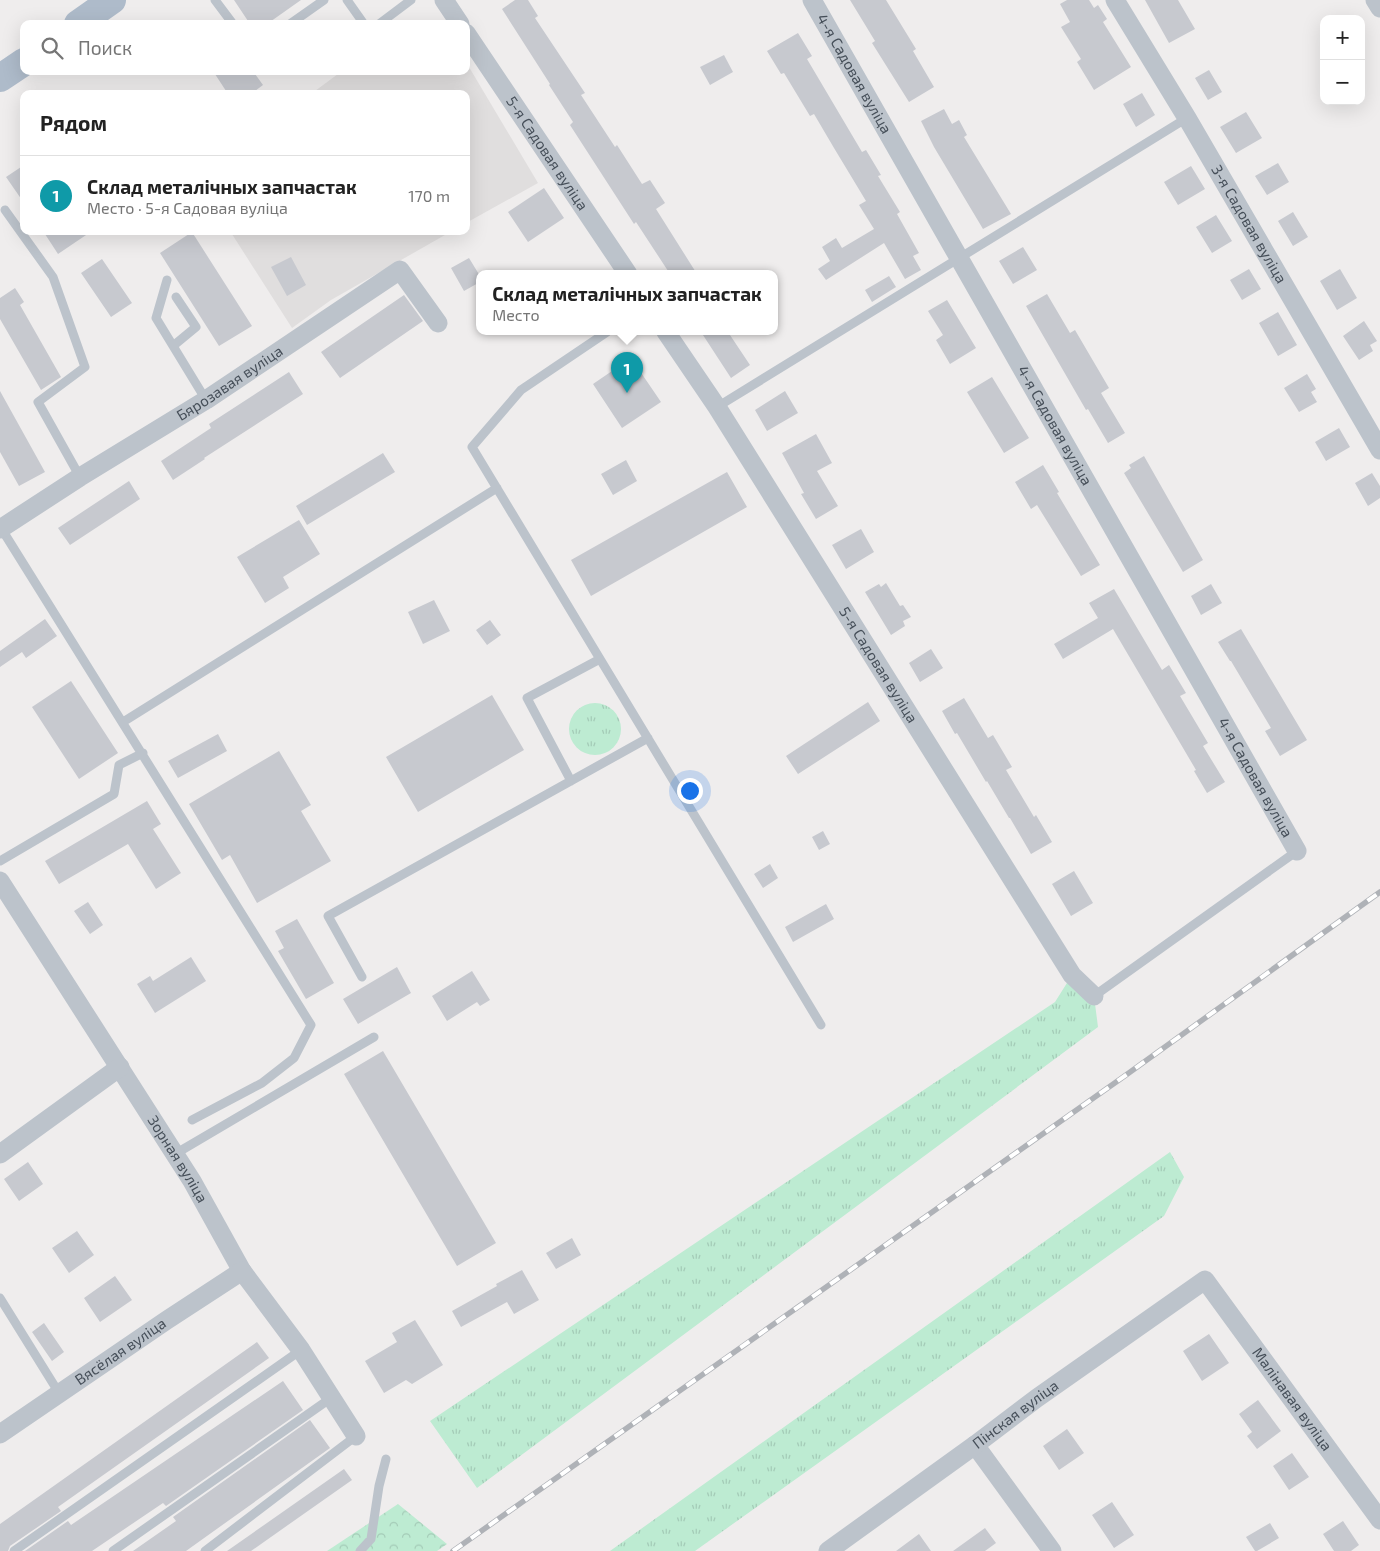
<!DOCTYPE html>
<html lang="ru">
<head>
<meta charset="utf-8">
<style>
  :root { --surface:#fff; --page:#f2f2f2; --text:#222; --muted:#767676; --line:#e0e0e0; --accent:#2567d1 }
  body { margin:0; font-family:"Exo 2",sans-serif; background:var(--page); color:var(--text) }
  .controls { position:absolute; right:15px; top:15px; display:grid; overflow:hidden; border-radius:10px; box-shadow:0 5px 20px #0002 }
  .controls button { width:45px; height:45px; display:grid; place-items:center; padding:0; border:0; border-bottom:1px solid var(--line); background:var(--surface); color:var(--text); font:25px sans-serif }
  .you { position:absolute; left:689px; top:790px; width:18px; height:18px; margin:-12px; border:4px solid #fff; border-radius:50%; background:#1a73e8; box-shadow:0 0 0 8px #1a73e833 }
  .badge { display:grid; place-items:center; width:32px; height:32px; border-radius:50%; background:var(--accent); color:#fff; font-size:16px; font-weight:700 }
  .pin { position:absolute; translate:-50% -41px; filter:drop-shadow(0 1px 2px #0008) }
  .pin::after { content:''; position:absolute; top:26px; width:18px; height:15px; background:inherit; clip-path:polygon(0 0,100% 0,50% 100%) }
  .popup { position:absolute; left:476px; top:270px; width:302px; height:65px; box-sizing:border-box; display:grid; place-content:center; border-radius:10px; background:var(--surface); filter:drop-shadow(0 1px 4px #0005); font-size:16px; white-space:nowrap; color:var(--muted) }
  .popup b { font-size:19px; color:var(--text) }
  .popup::after { content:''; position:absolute; left:50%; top:100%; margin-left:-10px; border:10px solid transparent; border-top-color:var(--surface) }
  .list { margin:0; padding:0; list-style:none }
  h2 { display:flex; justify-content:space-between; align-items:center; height:65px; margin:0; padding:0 20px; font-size:21px }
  h2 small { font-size:16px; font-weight:400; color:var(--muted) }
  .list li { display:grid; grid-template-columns:32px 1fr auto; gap:15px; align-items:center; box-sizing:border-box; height:80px; padding:0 20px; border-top:1px solid var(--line) }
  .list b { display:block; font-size:19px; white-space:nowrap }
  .list p { margin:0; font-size:16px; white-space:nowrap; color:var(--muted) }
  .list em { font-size:16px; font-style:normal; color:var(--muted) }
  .icon { flex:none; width:28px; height:28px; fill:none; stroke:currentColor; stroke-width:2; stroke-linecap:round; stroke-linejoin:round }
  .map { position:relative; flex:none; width:1380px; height:1551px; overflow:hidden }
  .search { position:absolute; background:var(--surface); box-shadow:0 5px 20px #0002; left:20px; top:20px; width:450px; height:55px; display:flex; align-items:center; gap:12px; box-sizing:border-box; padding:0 18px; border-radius:10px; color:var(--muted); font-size:19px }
  .panel { position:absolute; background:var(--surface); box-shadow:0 5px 20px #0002; left:20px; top:90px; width:450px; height:145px; border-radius:10px }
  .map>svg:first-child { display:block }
  .education { fill:#e0dede }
  .grass { fill:url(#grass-tufts) }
  .forest { fill:url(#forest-crowns) }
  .building { fill:#c7c9cf }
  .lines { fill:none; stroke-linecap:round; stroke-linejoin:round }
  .service { stroke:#bcc3cb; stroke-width:9 }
  .minor { stroke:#bcc3cb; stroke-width:19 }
  .primary { stroke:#aebbca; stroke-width:28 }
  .rail-casing { stroke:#afb2b7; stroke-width:5.5 }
  .rail { stroke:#fff; stroke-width:4; stroke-dasharray:11; stroke-linecap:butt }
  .labels { text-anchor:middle; stroke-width:4; stroke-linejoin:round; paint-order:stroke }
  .street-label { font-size:15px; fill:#464f59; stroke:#fff }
</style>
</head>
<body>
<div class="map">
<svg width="1380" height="1551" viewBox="0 0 1380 1551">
  <defs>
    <pattern id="grass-tufts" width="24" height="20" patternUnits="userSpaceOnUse" patternTransform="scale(1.25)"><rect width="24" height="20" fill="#bdebd2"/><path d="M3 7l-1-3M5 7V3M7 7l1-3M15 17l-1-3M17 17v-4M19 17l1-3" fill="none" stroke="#a4cbb7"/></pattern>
    <pattern id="forest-crowns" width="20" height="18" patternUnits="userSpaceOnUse" patternTransform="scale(1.25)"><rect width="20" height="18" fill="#bdebd2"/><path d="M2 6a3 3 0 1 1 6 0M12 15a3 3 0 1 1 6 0" fill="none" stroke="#a4cbb7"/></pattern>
  </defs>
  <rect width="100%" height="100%" fill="#efeded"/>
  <path class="education" d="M 466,62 L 538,183 L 466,223 L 466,94 L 311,94 L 342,71 L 466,71 Z
    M 230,231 L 452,231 L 331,300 L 292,328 Z"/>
  <path class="grass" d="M569 729a26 26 0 1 1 52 0a26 26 0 1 1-52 0Z
    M 1072,975 L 1094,996 L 1098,1027 L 477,1488 L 430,1421 L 1055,1002 Z
    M 1170,1152 L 1184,1177 L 1164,1216 L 695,1551 L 610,1551 Z"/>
  <path class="forest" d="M 398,1504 L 447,1544 L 437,1551 L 327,1551 Z"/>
  <path class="building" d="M 234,0 L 301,0 L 267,24 L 250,24 Z
    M 515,0 L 528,0 L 538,16 L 535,18 L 585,93 L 581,95 L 615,147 L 617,145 L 642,184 L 650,180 L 665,203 L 656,209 L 697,274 L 670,274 L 636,222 L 634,224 L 570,125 L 573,122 L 549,85 L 550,84 L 502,9 Z
    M 850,0 L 886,0 L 916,49 L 913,51 L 934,87 L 909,102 L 872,43 L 875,41 Z
    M 1067,0 L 1089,0 L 1094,8 L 1098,5 L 1107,19 L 1103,22 L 1131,67 L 1094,90 L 1077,62 L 1081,59 L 1061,27 L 1070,22 L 1060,4 Z
    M 1145,0 L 1178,0 L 1195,29 L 1169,43 Z
    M 798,33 L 812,56 L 807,59 L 862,152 L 866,150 L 881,175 L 878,176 L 900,212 L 897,214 L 919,253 L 913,256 L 921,270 L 905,279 L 884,243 L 826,280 L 818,269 L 830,261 L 822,247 L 836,238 L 842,248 L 874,229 L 859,205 L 866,201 L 834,148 L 814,114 L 810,116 L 784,73 L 781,74 L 767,51 Z
    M 724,55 L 733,72 L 710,85 L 700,67 Z
    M 1209,70 L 1222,92 L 1208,100 L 1195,78 Z
    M 213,71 L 253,71 L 263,85 L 251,94 L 228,94 Z
    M 1142,93 L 1155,115 L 1136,127 L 1123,104 Z
    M 944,109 L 952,124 L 959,120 L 967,135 L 964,137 L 1011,214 L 983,229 L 934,147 L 921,121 Z
    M 1246,112 L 1262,138 L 1236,153 L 1220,127 Z
    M 1278,163 L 1289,182 L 1267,195 L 1255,176 Z
    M 24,165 L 24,203 L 6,177 Z
    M 1191,166 L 1205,189 L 1178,205 L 1164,182 Z
    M 544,188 L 564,218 L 528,242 L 508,212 Z
    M 1293,212 L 1308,237 L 1293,246 L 1278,221 Z
    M 1216,215 L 1232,241 L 1212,253 L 1196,227 Z
    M 43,231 L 92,231 L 58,254 Z
    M 192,232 L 252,326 L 219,346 L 160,253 Z
    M 1023,247 L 1037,270 L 1013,284 L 999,261 Z
    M 291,257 L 306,285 L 287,296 L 271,267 Z
    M 469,258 L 480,276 L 480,282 L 464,291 L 451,268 Z
    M 102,259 L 132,303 L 111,317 L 81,273 Z
    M 1249,269 L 1261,289 L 1242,300 L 1230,280 Z
    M 1340,269 L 1357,298 L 1337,310 L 1320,281 Z
    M 889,276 L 896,287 L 872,302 L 865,290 Z
    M 15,288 L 24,302 L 20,305 L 61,377 L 41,390 L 0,319 L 0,298 Z
    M 1047,294 L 1070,333 L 1075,330 L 1109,388 L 1101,393 L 1125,433 L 1108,443 L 1088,409 L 1086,410 L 1026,306 Z
    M 404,295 L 423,321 L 340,378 L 321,352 Z
    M 947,300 L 976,348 L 950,364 L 936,340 L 943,335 L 928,311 Z
    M 1278,312 L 1297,345 L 1278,356 L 1259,323 Z
    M 1364,321 L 1377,341 L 1370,345 L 1373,351 L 1359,360 L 1343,336 Z
    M 701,332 L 728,332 L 750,365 L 731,378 Z
    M 631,358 L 661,402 L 622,428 L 593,384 Z
    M 289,372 L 303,394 L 204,458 L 205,459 L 173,480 L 161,461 L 211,428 L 209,424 Z
    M 1307,374 L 1316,389 L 1311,392 L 1317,402 L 1299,412 L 1284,388 Z
    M 992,377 L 1029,438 L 1004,453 L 967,392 Z
    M 0,391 L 45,472 L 19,486 L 0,452 Z
    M 785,391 L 798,413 L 767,431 L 755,410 Z
    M 1339,428 L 1350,447 L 1326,461 L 1315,442 Z
    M 816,434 L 832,463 L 817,471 L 838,506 L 816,519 L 801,494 L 804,493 L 782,453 Z
    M 383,453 L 395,472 L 307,525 L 296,506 Z
    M 1144,456 L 1203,560 L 1183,572 L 1124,473 L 1131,468 L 1129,465 Z
    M 626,460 L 637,481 L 613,495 L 601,474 Z
    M 1043,465 L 1059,492 L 1057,493 L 1100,565 L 1081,576 L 1037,505 L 1031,509 L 1015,482 Z
    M 727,472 L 747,507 L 591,596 L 571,560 Z
    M 1372,473 L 1380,486 L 1380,498 L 1368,506 L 1355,483 Z
    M 129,481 L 140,499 L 70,545 L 58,528 Z
    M 299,520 L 320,554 L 283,577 L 289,588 L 265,603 L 237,557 Z
    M 861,529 L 874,552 L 846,569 L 832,545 Z
    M 886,583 L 900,606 L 903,605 L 911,617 L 903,621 L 905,626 L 891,635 L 865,592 L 879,584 L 881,587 Z
    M 1211,584 L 1222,603 L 1201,615 L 1191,596 Z
    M 1114,589 L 1162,670 L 1169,665 L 1186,693 L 1180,696 L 1208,743 L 1203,746 L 1225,782 L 1207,793 L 1194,771 L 1196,770 L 1113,629 L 1063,659 L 1054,644 L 1098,618 L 1089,603 Z
    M 434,600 L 450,631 L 423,644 L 408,612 Z
    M 45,619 L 57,636 L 26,658 L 22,652 L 0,667 L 0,651 Z
    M 490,620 L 501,635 L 487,645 L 476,630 Z
    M 1241,629 L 1307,740 L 1280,756 L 1265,731 L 1271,728 L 1231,661 L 1230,661 L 1218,642 Z
    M 931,649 L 943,668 L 920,682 L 909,663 Z
    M 71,681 L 118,753 L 79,779 L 32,707 Z
    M 492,695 L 524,750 L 418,812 L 386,757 Z
    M 964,698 L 988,738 L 993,735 L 1012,767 L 1006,770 L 1034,817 L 1036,815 L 1052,842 L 1031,854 L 1010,818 L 1009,818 L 987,781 L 986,782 L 957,733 L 955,734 L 942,711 Z
    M 868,702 L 880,721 L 798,774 L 786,756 Z
    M 218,734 L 227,751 L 178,778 L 168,761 Z
    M 279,751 L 311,805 L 301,811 L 331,861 L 257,903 L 230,855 L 222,860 L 189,804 Z
    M 147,801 L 161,824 L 153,829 L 181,873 L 156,889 L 128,844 L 59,884 L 45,861 Z
    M 823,831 L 830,844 L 819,850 L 812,837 Z
    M 770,864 L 778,878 L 763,888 L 754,874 Z
    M 1074,871 L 1093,903 L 1071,916 L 1052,884 Z
    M 88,902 L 103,925 L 90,934 L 74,911 Z
    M 826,904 L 834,919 L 793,942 L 785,927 Z
    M 297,919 L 334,983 L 306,999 L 278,951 L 284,948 L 275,931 Z
    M 191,957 L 206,981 L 155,1013 L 137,984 L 150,976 L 153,981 Z
    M 397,967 L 411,993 L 358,1024 L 343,999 Z
    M 472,971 L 490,1000 L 480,1006 L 477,1002 L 447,1021 L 432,996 Z
    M 383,1051 L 496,1243 L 457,1266 L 344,1074 Z
    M 28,1162 L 43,1184 L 19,1201 L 4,1179 Z
    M 77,1231 L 94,1255 L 69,1273 L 52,1248 Z
    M 572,1238 L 581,1255 L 556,1269 L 546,1253 Z
    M 522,1270 L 539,1300 L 514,1314 L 507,1302 L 461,1327 L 452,1311 L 497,1286 L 496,1284 Z
    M 115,1276 L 132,1300 L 100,1322 L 84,1298 Z
    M 415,1320 L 443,1365 L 412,1384 L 406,1380 L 384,1393 L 365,1361 L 397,1342 L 392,1333 Z
    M 44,1323 L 64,1352 L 52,1361 L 32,1332 Z
    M 1209,1334 L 1229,1363 L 1202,1381 L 1183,1351 Z
    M 257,1342 L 269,1358 L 58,1507 L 61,1511 L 10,1546 L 8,1551 L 0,1551 L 0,1524 Z
    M 283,1381 L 303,1410 L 166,1506 L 163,1503 L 92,1551 L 25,1551 L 68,1521 L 71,1525 Z
    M 1258,1400 L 1281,1431 L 1257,1449 L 1247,1436 L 1252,1432 L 1239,1414 Z
    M 310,1420 L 330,1448 L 323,1453 L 186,1551 L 133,1551 L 176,1521 L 173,1517 Z
    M 1067,1429 L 1084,1453 L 1059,1470 L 1043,1446 Z
    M 1292,1453 L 1309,1477 L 1289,1490 L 1273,1466 Z
    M 344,1469 L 352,1480 L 251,1551 L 227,1551 Z
    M 1112,1502 L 1134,1535 L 1114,1548 L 1092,1515 Z
    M 1343,1521 L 1359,1545 L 1351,1551 L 1334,1551 L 1323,1534 Z
    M 1270,1523 L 1279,1538 L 1257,1551 L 1255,1551 L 1246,1537 Z
    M 985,1528 L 996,1543 L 985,1551 L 953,1551 Z
    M 919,1534 L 931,1551 L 896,1551 Z"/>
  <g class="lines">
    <path class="service" d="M 215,0 L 233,24
      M 347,0 L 364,24
      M 290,24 L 324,0
      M 379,24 L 411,0
      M 5,210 L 53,277 L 85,367 L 38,402 L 80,477
      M 167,280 L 156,318 L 206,400
      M 607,332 L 521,390 L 472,447 L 821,1025
      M 173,346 L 196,327 L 176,297
      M 717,407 L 1187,118
      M 1,528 L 311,1025 L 294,1058 L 262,1083 L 192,1120
      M 123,722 L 497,488
      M 571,781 L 527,698 L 600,659
      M 0,861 L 114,794 L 119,765 L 143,753
      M 362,977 L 328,916 L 648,738
      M 1094,996 L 1297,851
      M 175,1154 L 374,1037
      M 0,1298 L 59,1393
      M 14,1551 L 301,1350
      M 113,1551 L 331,1398
      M 205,1551 L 356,1436
      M 360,1551 L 371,1539 L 379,1486 L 386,1459"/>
    <g class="minor">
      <path d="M 444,0 L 460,24"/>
      <path id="s1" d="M 812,0 L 1297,851"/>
      <path id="s2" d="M 1115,0 L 1187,118 L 1380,450"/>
      <path d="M 1375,0 L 1380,8"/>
      <path id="s3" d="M 466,33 L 628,274"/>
      <path id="s4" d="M 666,332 L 717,407 L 1072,975 L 1094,996"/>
      <path id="s5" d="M 0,529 L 80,477 L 206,400 L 400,270 L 438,323"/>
      <path id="s6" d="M 0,881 L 192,1181 L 242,1271 L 301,1350 L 356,1436"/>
      <path d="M 0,1154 L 120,1067"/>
      <path id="s7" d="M 0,1434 L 167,1320 L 242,1271"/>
      <path d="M 975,1445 L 1052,1551"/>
      <path id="s8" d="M 828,1551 L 975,1445 L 1037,1398 L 1205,1280 L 1380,1520"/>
    </g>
    <path class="primary" d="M 78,24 L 112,0
      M 0,78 L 24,62"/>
    <g class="rail-casing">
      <path id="rail" d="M 453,1551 L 1126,1075 L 1380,892"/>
    </g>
    <use href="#rail" class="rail"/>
  </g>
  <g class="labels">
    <g class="street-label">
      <text dy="5" stroke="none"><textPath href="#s1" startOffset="85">4-я Садовая вуліца</textPath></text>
      <text dy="5" stroke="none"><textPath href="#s3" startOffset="145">5-я Садовая вуліца</textPath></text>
      <text dy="5" stroke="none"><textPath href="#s2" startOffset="261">3-я Садовая вуліца</textPath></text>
      <text dy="5" stroke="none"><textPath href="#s5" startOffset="272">Бярозавая вуліца</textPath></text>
      <text dy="5" stroke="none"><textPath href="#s1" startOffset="490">4-я Садовая вуліца</textPath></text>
      <text dy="5" stroke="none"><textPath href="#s4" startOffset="395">5-я Садовая вуліца</textPath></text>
      <text dy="5" stroke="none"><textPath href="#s1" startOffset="895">4-я Садовая вуліца</textPath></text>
      <text dy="5" stroke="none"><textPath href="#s6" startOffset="330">Зорная вуліца</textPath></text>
      <text dy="5" stroke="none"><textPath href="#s7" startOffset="146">Вясёлая вуліца</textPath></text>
      <text dy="5" stroke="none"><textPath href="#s8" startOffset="612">Малінавая вуліца</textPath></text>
      <text dy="5" stroke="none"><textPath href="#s8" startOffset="232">Пінская вуліца</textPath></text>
    </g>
  </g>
</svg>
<div class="controls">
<button>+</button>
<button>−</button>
</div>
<div class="you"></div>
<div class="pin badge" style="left:627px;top:393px;background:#0f9aa8">1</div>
<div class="popup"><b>Склад металічных запчастак</b>Место</div>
<div class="search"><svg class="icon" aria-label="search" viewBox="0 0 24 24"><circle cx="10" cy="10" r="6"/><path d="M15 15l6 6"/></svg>Поиск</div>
<section class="panel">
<h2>Рядом<small></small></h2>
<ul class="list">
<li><span class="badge" style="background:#0f9aa8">1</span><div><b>Склад металічных запчастак</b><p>Место · 5-я Садовая вуліца</p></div><em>170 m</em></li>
</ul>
</section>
</div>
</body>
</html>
